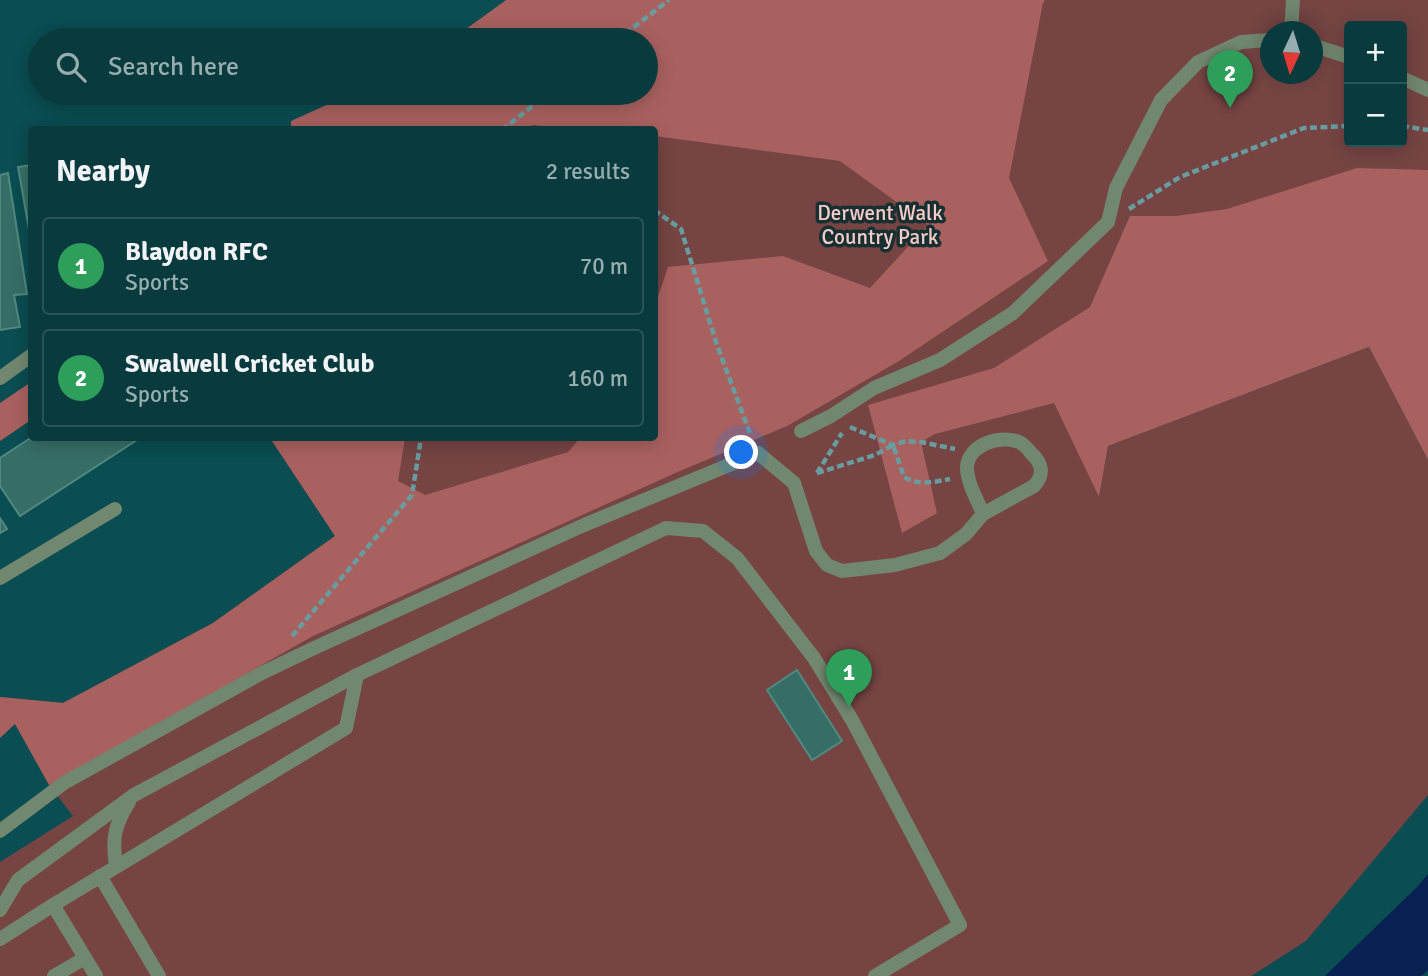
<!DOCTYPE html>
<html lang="en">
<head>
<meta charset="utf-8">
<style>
  :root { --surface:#083a3e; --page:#114145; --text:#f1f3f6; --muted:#98adb0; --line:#295458; --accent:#f59b98 }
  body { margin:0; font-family:Signika,sans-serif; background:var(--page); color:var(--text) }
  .controls { position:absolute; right:21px; top:21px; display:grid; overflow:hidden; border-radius:7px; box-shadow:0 4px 18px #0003 }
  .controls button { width:63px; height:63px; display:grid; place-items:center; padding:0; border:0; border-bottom:2px solid var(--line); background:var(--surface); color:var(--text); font:35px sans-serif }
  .compass { position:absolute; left:1260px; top:21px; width:63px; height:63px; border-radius:50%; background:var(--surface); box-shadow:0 4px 18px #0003; rotate:184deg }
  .you { position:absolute; left:742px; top:453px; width:24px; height:24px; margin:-18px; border:5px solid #fff; border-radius:50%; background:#1a73e8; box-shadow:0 0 0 10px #1a73e833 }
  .badge { display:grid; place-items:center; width:46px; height:46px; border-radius:50%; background:var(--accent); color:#fff; font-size:23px; font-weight:700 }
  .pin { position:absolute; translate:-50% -58px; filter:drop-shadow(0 2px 4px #0008) }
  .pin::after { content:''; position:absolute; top:37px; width:24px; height:21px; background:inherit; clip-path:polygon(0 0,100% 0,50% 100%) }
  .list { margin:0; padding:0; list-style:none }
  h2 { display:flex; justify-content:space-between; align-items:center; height:91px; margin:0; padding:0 28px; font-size:30px }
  h2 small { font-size:23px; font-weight:400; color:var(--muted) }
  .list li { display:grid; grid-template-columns:46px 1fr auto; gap:21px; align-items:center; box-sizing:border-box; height:98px; margin:0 14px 14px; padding:0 14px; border:2px solid var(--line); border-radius:7px }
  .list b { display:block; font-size:26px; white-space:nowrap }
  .list p { margin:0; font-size:23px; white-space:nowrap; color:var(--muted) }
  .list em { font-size:23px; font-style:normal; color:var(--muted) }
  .icon { flex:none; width:38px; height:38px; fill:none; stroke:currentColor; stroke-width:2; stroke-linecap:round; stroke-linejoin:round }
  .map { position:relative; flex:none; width:1428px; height:976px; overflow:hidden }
  .search { position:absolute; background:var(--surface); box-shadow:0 4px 18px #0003; left:28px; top:28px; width:630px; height:77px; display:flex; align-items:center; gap:18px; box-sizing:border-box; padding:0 24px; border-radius:38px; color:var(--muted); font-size:26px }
  .panel { position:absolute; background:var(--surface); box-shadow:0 4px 18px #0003; left:28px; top:126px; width:630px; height:315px; border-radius:7px }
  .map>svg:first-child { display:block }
  .green { fill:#754443; fill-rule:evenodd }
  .forest { fill:#a9615f }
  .water { fill:#092152 }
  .building { fill:#366e65; stroke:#518980; stroke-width:2 }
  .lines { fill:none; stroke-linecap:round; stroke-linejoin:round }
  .path { stroke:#699c9f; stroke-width:4.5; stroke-dasharray:7 3.5; stroke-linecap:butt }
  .service { stroke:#72876f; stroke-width:14 }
  .minor { stroke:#72876f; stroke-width:14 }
  .labels { text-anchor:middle; stroke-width:7; stroke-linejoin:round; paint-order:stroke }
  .park-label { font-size:21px; fill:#f7cbc8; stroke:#162f31 }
</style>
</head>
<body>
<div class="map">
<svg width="1428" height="976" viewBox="0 0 1428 976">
  <rect width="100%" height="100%" fill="#0a4d52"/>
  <path class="green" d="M 506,0 L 1428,0 L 1428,248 L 1045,379 L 1099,496 L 1108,446 L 1369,347 L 1428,460 L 1428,795 L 1306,941 L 1251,976 L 0,976 L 0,862 L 73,816 L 49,785 L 1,697 L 63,703 L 213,623 L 335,536 L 270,438 L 654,438 L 654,130 L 432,129 L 646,93 L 646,40 ZM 1349,26 L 1402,26 L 1402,142 L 1349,142 ZM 1270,32 L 1312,32 L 1312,74 L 1270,74 Z"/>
  <path class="forest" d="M 506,0 L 1045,0 L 1043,3 L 1009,178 L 1048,261 L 899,361 L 787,426 L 680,471 L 313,636 L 49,785 L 15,724 L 0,738 L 0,697 L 63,703 L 213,623 L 335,536 L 270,438 L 405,438 L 398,481 L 425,495 L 568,452 L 580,438 L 654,438 L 655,306 L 668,267 L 783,256 L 870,288 L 928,225 L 840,161 L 655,136 L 654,130 L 587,130 L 533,125 L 522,130 L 291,130 L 291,121 L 353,93 L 646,93 L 646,40 L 451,40 Z
    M 1357,168 L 1428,170 L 1428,460 L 1369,347 L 1108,446 L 1099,497 L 1054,403 L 935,434 L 921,442 L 937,513 L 902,533 L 868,405 L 994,368 L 1090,307 L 1130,216 L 1176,216 L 1227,209 Z
    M 31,382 L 31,420 L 0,441 L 0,403 Z"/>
  <path class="water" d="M 1428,874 L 1428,970 L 1421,976 L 1325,976 L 1417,887 Z"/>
  <path class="building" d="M 32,165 L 32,246 L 18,167 Z
    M 8,173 L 27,294 L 14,295 L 20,327 L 0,330 L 0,175 Z
    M 32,437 L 32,438 L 140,438 L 20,516 L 0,486 L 0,458 Z
    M 0,518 L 7,529 L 0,533 Z
    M 797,670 L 842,741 L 812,760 L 767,690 Z"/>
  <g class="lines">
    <path class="path" d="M 617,40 L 669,0
      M 1402,126 L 1428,130
      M 502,130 L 549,93
      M 1129,209 L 1180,177 L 1304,128 L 1349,126
      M 654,210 L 681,229 L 717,345 L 751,436
      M 850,427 L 893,445 L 906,441 L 921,442 L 955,449
      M 817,473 L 875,455 L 893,445 L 904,477 C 920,486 932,482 950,479
      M 817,473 L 842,433
      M 292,636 L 412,495 L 421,438"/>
    <path class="service" d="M 1291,32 L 1293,0
      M 1312,45 L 1349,57
      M 1402,78 L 1428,90
      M 801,431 L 831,416 L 874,388 L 940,360 L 1013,313 L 1108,222 L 1116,188 L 1161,100 L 1198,62 L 1241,42 L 1270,40
      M 758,453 L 794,483 L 816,551 L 827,565 L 842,571 L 895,565 L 940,553 L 966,534 L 983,514 L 1034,486 C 1045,474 1042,463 1031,453 C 1028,449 1023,444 1019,442 C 1000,434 968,445 967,467 C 967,483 977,499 983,514
      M 0,578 L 115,509
      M 116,867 C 112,839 114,826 129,802
      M 100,876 L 159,976
      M 53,905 L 346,728 L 357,675 L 666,528 L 703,531 L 737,558 L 814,658 L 852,720 L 960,925 L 875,976
      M 0,910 L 18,880 L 134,795 L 357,675
      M 0,939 L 53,905 L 96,976
      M 54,976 L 85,958"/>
    <path class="minor" d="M 0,378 L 32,355
      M 0,831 L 64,783 L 260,674 L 312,649 L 584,525 L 758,453"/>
  </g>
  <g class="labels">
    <g class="park-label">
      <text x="880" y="220">Derwent Walk<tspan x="880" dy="24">Country Park</tspan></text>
    </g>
  </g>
</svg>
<div class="controls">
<button>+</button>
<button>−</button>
</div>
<svg class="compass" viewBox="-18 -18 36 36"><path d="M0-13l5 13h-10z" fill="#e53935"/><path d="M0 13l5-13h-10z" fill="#98adb0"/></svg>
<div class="you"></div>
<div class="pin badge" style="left:849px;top:707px;background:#2e9e5b">1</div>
<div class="pin badge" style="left:1230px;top:108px;background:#2e9e5b">2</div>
<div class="search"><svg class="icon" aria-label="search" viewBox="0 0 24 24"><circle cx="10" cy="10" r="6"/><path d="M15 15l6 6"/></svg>Search here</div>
<section class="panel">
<h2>Nearby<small>2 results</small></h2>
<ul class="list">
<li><span class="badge" style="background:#2e9e5b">1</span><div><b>Blaydon RFC</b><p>Sports</p></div><em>70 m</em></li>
<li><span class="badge" style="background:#2e9e5b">2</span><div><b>Swalwell Cricket Club</b><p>Sports</p></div><em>160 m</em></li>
</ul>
</section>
</div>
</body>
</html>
